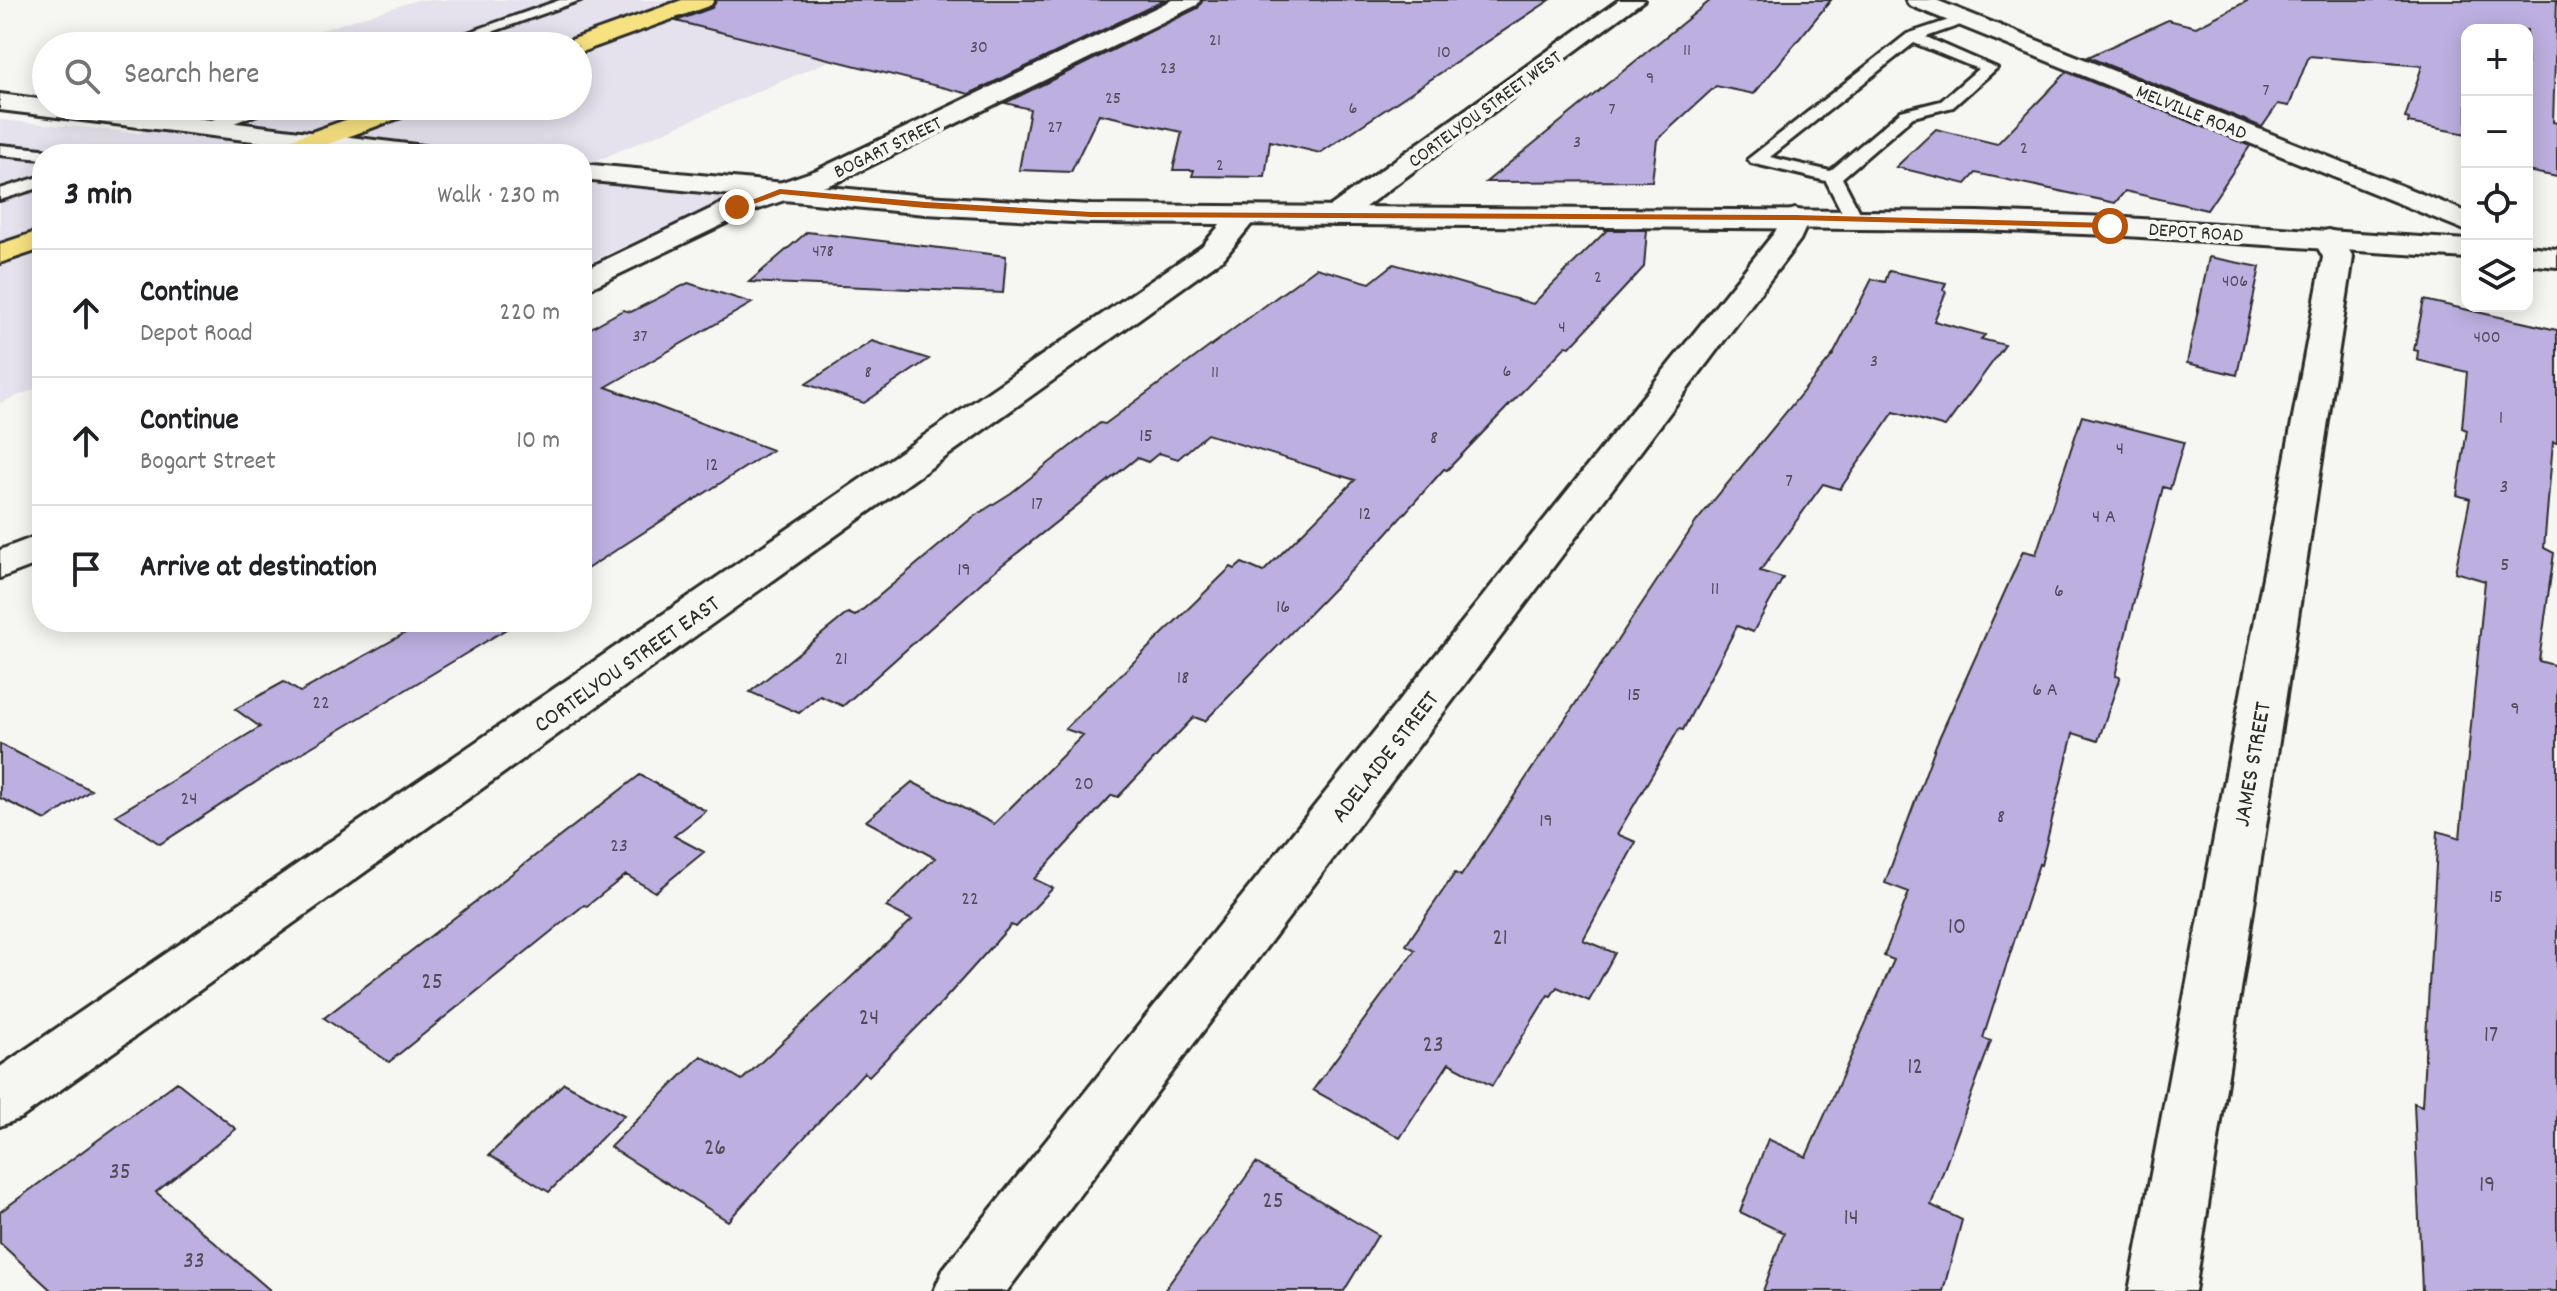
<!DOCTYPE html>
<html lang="en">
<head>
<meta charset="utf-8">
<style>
  :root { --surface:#fff; --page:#f6f6f6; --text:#202124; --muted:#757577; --line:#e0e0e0 }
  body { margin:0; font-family:Dekko,sans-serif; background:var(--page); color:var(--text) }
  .controls { position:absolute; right:24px; top:24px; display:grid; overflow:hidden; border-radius:16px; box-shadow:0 4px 20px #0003 }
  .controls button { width:72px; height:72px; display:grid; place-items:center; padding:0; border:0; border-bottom:2px solid var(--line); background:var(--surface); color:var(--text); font:40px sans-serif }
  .stop { position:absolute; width:24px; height:24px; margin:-18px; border:6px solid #b45309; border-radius:50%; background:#fff }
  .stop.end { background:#b45309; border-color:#fff; box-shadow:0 2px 8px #0008 }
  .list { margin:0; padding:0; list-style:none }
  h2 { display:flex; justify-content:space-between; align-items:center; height:104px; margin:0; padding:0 32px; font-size:34px }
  h2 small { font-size:26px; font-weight:400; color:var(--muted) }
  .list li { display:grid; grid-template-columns:52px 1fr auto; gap:24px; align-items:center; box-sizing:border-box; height:128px; padding:0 32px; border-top:2px solid var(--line) }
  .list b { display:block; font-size:30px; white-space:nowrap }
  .list p { margin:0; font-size:26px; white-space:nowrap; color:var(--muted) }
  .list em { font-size:26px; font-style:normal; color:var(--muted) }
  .icon { flex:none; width:44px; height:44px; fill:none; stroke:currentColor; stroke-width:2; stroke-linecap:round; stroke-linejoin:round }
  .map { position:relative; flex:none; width:2557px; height:1291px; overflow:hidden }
  .search { position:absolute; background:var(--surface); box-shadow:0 4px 20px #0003; left:32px; top:32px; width:560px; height:88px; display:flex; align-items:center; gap:20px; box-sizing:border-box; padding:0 28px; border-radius:44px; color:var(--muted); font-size:30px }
  .panel { position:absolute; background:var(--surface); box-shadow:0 4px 20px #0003; left:32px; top:144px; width:560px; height:488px; border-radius:32px }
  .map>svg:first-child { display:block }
  .built { fill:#e5e1ed }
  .building { fill:#bdb0e1; stroke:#2b2b2b; stroke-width:2 }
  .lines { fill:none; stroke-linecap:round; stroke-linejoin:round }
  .lane-casing { stroke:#2b2b2b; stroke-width:6 }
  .street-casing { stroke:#2b2b2b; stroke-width:6 }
  .secondary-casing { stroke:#2b2b2b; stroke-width:6 }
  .primary-casing { stroke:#2b2b2b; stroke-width:6 }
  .lane { fill:#f6f6f2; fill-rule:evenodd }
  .street { fill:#f6f6f2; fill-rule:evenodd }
  .secondary { fill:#f6f6f2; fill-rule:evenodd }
  .primary { fill:#f7e281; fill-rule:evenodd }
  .route { fill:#b45309 }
  .labels { text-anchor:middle; stroke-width:8; stroke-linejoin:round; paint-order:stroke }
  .far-number-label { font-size:18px; fill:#504c58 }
  .far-street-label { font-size:20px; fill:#2b2b2b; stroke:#f6f6f2 }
  .number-label { font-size:20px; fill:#504c58 }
  .street-label { font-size:24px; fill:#2b2b2b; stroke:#f6f6f2 }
  .near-number-label { font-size:24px; fill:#504c58 }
</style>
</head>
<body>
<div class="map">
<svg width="2557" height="1291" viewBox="0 0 2557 1291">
  <rect width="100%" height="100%" fill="#f6f6f2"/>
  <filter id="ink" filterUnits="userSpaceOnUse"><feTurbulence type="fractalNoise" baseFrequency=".0125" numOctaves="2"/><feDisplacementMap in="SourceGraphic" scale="16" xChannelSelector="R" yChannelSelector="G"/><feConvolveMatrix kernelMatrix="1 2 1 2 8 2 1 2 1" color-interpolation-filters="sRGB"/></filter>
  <g filter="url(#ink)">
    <path class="built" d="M 418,0 L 971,0 L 582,167 L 582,154 L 42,154 L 42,386 L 0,403 L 0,120 L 139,133 L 218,106 L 578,106 L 578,46 L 310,46 L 289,40 Z
      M 582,183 L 728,197 L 582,266 Z"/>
    <path class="building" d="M 717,0 L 1165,0 L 969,94 L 676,21 L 712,8 Z
      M 1203,0 L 1550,0 L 1320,153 L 1270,141 L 1265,177 L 1192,176 L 1194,170 L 1173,170 L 1182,132 L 1099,114 L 1071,172 L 1019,170 L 1030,109 L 1005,103 L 1198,8 Z
      M 1711,0 L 1831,0 L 1754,94 L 1716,86 L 1657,140 L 1652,181 L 1486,182 Z
      M 2249,0 L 2557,0 L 2553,122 L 2557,123 L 2557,177 L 2527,171 L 2527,30 L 2467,30 L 2467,134 L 2408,123 L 2409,119 L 2405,118 L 2422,66 L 2309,56 L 2289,106 L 2278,104 L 2262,127 L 2088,57 L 2168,20 L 2196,27 Z
      M 2067,72 L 2250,146 L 2207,210 L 2125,191 L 2115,203 L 1976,173 L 1966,184 L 1896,167 L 1936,129 L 1997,144 Z
      M 1607,230 L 1647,230 L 1644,267 L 1570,347 L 1566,346 L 1447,470 L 1444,469 L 1379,542 L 1205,721 L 1194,717 L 1118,797 L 1112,795 L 1034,879 L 1053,888 L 1016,927 L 1011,925 L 942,1002 L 869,1076 L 864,1072 L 728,1221 L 610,1147 L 701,1056 L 742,1080 L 912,920 L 886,907 L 935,858 L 866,821 L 912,782 L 994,824 L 1083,735 L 1065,729 L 1231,567 L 1235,569 L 1242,563 L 1263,572 L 1355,480 L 1207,434 L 1178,459 L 1159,453 L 1148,462 L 1137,458 L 992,573 L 843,706 L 820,696 L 799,713 L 750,692 L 848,613 L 855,616 L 973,517 L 1011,493 L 1100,423 L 1105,424 L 1316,268 L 1370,283 L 1394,264 L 1533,304 Z
      M 807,232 L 1006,256 L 1003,293 L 749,282 Z
      M 2209,257 L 2260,267 L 2237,375 L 2187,363 Z
      M 1889,271 L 1946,283 L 1943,290 L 1946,292 L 1934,321 L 1985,335 L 1981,339 L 2005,345 L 1945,427 L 1894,412 L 1840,489 L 1823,484 L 1760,571 L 1783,578 L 1753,632 L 1737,626 L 1683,730 L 1679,729 L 1617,834 L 1636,842 L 1583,940 L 1615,953 L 1589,1001 L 1557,987 L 1551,996 L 1548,995 L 1492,1086 L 1449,1063 L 1400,1138 L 1313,1090 L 1415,950 L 1406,945 L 1455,873 L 1461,876 L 1696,522 L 1833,355 L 1872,279 L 1885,282 Z
      M 688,283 L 752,303 L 606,387 L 772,450 L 582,572 L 582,333 L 623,310 L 631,312 Z
      M 2424,300 L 2557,330 L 2557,443 L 2553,442 L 2544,548 L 2554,553 L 2539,661 L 2557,666 L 2557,1291 L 2422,1291 L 2414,1103 L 2422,1106 L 2438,831 L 2460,838 L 2485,581 L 2455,572 L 2470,499 L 2457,495 L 2467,430 L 2462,428 L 2467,372 L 2417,360 L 2418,351 L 2414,350 Z
      M 872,341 L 929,359 L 864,403 L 806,384 Z
      M 2082,416 L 2184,442 L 2170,489 L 2163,487 L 2115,676 L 2120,677 L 2098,741 L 2073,733 L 2041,865 L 2039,864 L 1983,1038 L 1991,1041 L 1931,1205 L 1962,1220 L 1943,1291 L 1763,1291 L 1784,1233 L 1740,1212 L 1768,1139 L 1806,1157 L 1894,960 L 1884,956 L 1909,892 L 1885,883 L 1936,745 L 2020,558 L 2023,551 L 2036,554 Z
      M 425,622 L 518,622 L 298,755 L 160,844 L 116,815 L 260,727 L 235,709 L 284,682 L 300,692 Z
      M 0,744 L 91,790 L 46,820 L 0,798 Z
      M 640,775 L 706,811 L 674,836 L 704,852 L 655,892 L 626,875 L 587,906 L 584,905 L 389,1062 L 324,1018 Z
      M 177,1082 L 236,1129 L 156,1192 L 271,1291 L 52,1291 L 0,1243 L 0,1212 Z
      M 564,1083 L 624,1115 L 549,1192 L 489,1155 Z
      M 1256,1163 L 1378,1235 L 1344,1291 L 1164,1291 Z"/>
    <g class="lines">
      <g class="lane-casing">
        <path id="lane" d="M 560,0 L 581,0 L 453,46 L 431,46 Z
          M 1964,15 L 1971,19 L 1969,22 L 1926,37 L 1997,68 L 1953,107 L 1913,117 L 1842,178 L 1863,218 L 1861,222 L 1847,222 L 1826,181 L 1751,163 L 1748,159 L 1907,34 ZM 1914,43 L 1978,69 L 1941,101 L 1901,111 L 1830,171 L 1770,157 Z
          M 254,106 L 278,106 L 211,132 L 205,133 L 197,128 L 199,124 Z
          M 0,145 L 42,149 L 51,154 L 42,154 L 42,159 L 0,155 Z
          M 42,176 L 42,187 L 0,200 L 0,189 Z"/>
      </g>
      <g class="street-casing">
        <path id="street" d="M 1172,0 L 1200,0 L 1197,5 L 837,182 L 747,213 L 582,292 L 582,271 L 727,201 L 817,170 Z
          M 1619,0 L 1644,0 L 1345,222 L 1335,225 L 1325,222 L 1320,216 L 1325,210 Z
          M 1906,0 L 1936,0 L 2467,212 L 2467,231 L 1909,5 Z
          M 1243,207 L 1253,210 L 1258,216 L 1224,258 L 21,1118 L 0,1126 L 0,1067 L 1202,246 L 1233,210 Z
          M 1795,209 L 1805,212 L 1810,218 L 1800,240 L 1007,1291 L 934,1291 L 944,1268 L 1775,232 L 1785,212 Z
          M 2328,230 L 2339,233 L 2353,257 L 2195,1291 L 2129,1291 L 2323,257 L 2313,239 L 2317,233 Z
          M 42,534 L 42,562 L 0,578 L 0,550 Z"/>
      </g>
      <g class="secondary-casing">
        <path id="secondary" d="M 0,94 L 46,100 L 46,106 L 96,106 L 424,146 L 434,148 L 438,154 L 358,154 L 0,110 Z
          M 582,164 L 925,196 L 1091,205 L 1979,212 L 2110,217 L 2467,240 L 2467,258 L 2110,235 L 1979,230 L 1091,223 L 925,214 L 582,180 Z
          M 2527,246 L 2557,249 L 2557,267 L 2527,264 Z"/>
      </g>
      <g class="primary-casing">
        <path id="primary" d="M 682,0 L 714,0 L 711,5 L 584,51 L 578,53 L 578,46 L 564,46 L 568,41 Z
          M 385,106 L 422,106 L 418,111 L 301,154 L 262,154 L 266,148 Z
          M 42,230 L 42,249 L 0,263 L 0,244 Z"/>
      </g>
      <use href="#lane" class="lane"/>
      <use href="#street" class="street"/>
      <use href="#secondary" class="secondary"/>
      <use href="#primary" class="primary"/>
    </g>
  </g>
  <path class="route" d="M 780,189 L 925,202 L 1091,212 L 1795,215 L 2110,223 L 2114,226 L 2110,228 L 1795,220 L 1091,217 L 925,208 L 781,194 L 740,209 L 733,207 Z"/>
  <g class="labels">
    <g class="far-number-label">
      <text x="1215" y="45">21</text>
      <text x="979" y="52">30</text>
      <text x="1687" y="55">11</text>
      <text x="1444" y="57">10</text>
      <text x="1168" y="73">23</text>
      <text x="1650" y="83">9</text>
      <text x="2266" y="95">7</text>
      <text x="1113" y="103">25</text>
      <text x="1353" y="113">6</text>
      <text x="1612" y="114">7</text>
      <text x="1055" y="132">27</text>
      <text x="1577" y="147">3</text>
      <text x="2024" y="153">2</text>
      <text x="1220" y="170">2</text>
      <text x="823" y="256">478</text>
      <text x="1598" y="282">2</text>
      <text x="2235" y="286">406</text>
      <text x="1562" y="332">4</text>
      <text x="640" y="341">37</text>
      <text x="2487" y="342">400</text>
      <text x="1874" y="366">3</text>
      <text x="1507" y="376">6</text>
      <text x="868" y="377">8</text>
      <text x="1215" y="377">11</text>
    </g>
    <g class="far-street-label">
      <text transform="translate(1484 108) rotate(-36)" y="7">CORTELYOU STREET WEST</text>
      <text transform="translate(2192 111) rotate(22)" y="7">MELVILLE ROAD</text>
      <text transform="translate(887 146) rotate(-26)" y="7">BOGART STREET</text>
      <text transform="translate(2196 231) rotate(4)" y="7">DEPOT ROAD</text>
    </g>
    <g class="number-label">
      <text x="2501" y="423">1</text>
      <text x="1146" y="441">15</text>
      <text x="1434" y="443">8</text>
      <text x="2120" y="454">4</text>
      <text x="712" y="470">12</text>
      <text x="1789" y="486">7</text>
      <text x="2504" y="492">3</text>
      <text x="1037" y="509">17</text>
      <text x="1365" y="519">12</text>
      <text x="2104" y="522">4 A</text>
      <text x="2505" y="570">5</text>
      <text x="964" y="575">19</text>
      <text x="1715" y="594">11</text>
      <text x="2059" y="596">6</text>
      <text x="1283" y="612">16</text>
      <text x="841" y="664">21</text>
      <text x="1183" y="683">18</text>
      <text x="2045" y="695">6 A</text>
      <text x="1634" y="700">15</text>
      <text x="321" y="708">22</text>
      <text x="2515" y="714">9</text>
      <text x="1084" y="789">20</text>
      <text x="189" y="804">24</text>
      <text x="2001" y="822">8</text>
      <text x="1546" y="826">19</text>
      <text x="619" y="851">23</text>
      <text x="2496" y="902">15</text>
      <text x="970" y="904">22</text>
    </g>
    <g class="street-label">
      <text transform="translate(626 663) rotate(-35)" y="8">CORTELYOU STREET EAST</text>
      <text transform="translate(1384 756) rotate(-52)" y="8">ADELAIDE STREET</text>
      <text transform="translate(2251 764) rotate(-80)" y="8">JAMES STREET</text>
    </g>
    <g class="near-number-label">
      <text x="1957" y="933">10</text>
      <text x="1500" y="944">21</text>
      <text x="432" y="988">25</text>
      <text x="869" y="1024">24</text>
      <text x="2491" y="1041">17</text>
      <text x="1433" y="1051">23</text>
      <text x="1915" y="1073">12</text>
      <text x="715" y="1154">26</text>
      <text x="120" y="1178">35</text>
      <text x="2487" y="1191">19</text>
      <text x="1273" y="1207">25</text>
      <text x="1851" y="1224">14</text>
      <text x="194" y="1267">33</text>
    </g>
  </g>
</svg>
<div class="controls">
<button>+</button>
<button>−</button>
<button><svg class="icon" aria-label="locate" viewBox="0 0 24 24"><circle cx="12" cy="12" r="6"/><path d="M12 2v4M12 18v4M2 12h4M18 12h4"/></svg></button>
<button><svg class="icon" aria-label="layers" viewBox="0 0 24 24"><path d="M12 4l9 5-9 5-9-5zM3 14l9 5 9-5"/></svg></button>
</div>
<div class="stop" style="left:2110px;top:226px"></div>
<div class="stop end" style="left:737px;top:207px"></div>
<div class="search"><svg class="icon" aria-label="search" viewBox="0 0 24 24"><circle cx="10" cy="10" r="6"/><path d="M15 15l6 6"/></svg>Search here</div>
<section class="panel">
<h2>3 min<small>Walk · 230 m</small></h2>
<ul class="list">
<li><svg class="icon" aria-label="ahead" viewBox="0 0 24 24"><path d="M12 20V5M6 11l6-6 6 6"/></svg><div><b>Continue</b><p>Depot Road</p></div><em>220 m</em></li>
<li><svg class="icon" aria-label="ahead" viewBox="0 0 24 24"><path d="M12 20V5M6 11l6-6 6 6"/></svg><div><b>Continue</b><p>Bogart Street</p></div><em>10 m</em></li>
<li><svg class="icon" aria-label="arrive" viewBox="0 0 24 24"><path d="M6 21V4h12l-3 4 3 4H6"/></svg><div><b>Arrive at destination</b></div></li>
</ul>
</section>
</div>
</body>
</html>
